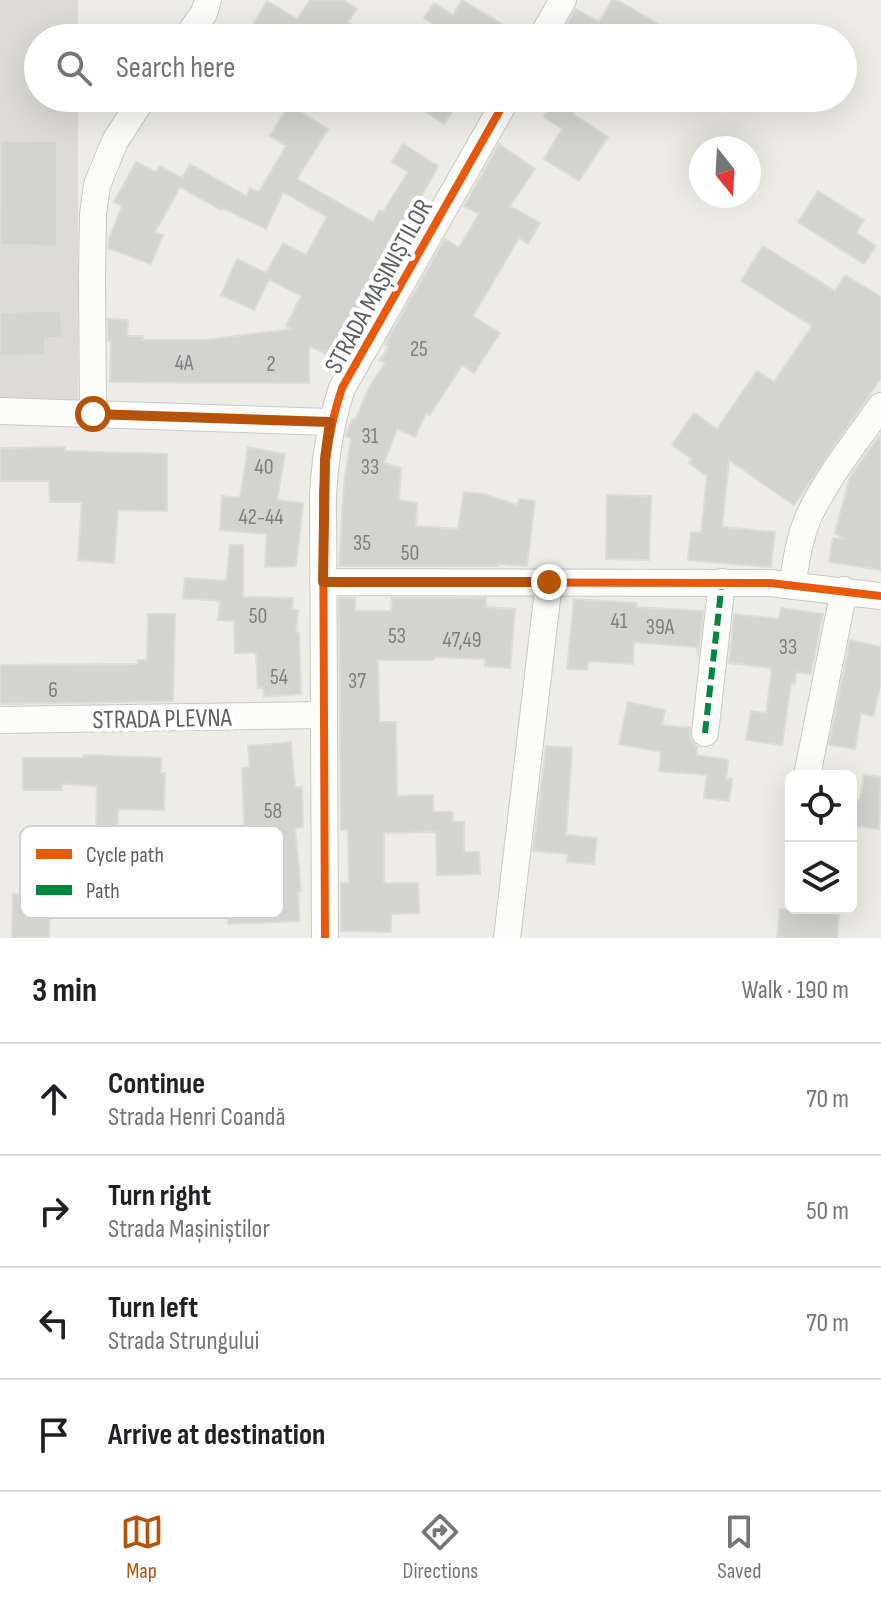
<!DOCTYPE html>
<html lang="en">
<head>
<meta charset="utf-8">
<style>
  :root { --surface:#fff; --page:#f6f6f6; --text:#202124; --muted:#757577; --line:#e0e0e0; --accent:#b45309 }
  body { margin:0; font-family:"Sofia Sans Condensed",sans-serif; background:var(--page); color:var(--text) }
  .controls { position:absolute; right:24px; bottom:24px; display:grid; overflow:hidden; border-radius:12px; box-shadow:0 8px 32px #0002 }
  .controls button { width:72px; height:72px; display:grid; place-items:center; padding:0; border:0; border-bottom:2px solid var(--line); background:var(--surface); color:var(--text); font:40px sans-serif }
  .compass { position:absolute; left:689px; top:136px; width:72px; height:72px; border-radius:50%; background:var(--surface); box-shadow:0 8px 32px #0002; rotate:162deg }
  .stop { position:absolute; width:24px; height:24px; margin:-18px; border:6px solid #b45309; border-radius:50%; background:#fff }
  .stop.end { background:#b45309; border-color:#fff; box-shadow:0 2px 8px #0008 }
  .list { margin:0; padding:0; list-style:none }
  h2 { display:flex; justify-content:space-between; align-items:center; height:104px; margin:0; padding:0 32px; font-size:34px }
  h2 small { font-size:26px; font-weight:400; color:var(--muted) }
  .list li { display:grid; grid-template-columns:52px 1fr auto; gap:24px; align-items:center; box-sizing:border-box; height:112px; padding:0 32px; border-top:2px solid var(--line) }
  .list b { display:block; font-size:30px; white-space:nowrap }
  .list p { margin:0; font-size:26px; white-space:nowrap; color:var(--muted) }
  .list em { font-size:26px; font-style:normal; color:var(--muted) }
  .icon { flex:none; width:44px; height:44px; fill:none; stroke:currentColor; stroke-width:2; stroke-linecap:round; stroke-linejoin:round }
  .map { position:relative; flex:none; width:881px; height:938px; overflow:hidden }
  .search { position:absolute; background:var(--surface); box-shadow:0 8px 32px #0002; left:24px; right:24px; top:24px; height:88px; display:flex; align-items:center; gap:20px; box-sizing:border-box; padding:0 28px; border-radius:44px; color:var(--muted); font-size:30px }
  .sheet { height:552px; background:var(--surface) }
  nav { display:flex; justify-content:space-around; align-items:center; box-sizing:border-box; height:112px; border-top:2px solid var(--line); background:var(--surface); font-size:22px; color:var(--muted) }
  nav a { display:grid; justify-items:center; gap:4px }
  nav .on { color:var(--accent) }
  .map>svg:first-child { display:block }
  .industrial { fill:#dddbd7 }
  .building { fill:#d3d3d0; stroke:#dcdbd6; stroke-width:2 }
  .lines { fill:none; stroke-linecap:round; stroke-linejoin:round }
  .minor-casing { stroke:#c8c8c8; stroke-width:28 }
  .minor { stroke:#fcfcfb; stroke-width:26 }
  .quiet { stroke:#00873e; stroke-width:6; stroke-dasharray:12 6; stroke-linecap:butt }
  .cycleway-casing { stroke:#fff; stroke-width:13 }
  .cycleway { stroke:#e8590c; stroke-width:8 }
  .route { stroke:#b45309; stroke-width:10 }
  .labels { text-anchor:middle; stroke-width:8; stroke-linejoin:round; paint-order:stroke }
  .number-label { font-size:22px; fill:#7c7f81 }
  .street-label { font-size:26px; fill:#5d6165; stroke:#fff }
  .key { fill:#fff; stroke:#ced0d1; stroke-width:2 }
  .key-label { font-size:22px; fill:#5d6165 }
</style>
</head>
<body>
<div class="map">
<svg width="881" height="938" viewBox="0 0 881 938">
  <rect width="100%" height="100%" fill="#edece7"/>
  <path class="industrial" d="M 0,0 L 78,0 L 78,38 L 38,38 L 38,98 L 78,98 L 78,400 L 0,398 Z"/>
  <path class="building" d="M 310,0 L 344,0 L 357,9 L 348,22 L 371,38 L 245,38 L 267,1 L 297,19 Z
    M 462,0 L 502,24 L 493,38 L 455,38 L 424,18 L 434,3 L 453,15 Z
    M 612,0 L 617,0 L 682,38 L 559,38 L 576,9 L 599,22 Z
    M 406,98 L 437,98 L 454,109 L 444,124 Z
    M 556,98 L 582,98 L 573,114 L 608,137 L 579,181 L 544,159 L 562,129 L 544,117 Z
    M 289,105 L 328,129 L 297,179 L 373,222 L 380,210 L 383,212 L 408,172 L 392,162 L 403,144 L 438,166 L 333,357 L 309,346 L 309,383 L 110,382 L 111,341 L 108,341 L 108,319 L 128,320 L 127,336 L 143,336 L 143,340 L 206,340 L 292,329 L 286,326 L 301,296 L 269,279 L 254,310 L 221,295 L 237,259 L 266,273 L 283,243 L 306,255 L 327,217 L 283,192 L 266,229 L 223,208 L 221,210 L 180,187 L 155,232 L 163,235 L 151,264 L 108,248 L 109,239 L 122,206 L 114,202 L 136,162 L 156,172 L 160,166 L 182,178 L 190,164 L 246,196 L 250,188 L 259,192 L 286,146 L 270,136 Z
    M 1,141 L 57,141 L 57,246 L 0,245 Z
    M 499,144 L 535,169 L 510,206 L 540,223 L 528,244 L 519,238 L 473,316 L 500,333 L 474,373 L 462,365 L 430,415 L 426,413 L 415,437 L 397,429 L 384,463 L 401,468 L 399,500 L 417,503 L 416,526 L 458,529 L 464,492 L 484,494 L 517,505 L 519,499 L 535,501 L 527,566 L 499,564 L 499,566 L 339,566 L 344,484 L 351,438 L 346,436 L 352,419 L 355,420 L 370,386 L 385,363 L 380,360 L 389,347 L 385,344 L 445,239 L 459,248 L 479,214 L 464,206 Z
    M 818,191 L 864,220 L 856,233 L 876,246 L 864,264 L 798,222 Z
    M 763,246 L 835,291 L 845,275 L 881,297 L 881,378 L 794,505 L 729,460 L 722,527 L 775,532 L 771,567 L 688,560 L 691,532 L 701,533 L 707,476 L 689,463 L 692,459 L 672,445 L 694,413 L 717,429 L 757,371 L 774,382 L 812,326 L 741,281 Z
    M 61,311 L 62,338 L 45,338 L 45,355 L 0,356 L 0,312 Z
    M 881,434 L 881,570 L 829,562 L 833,538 L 844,539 L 835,533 L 850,477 Z
    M 65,447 L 65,451 L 167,454 L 167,511 L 118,510 L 114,563 L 78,560 L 82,502 L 50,502 L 49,481 L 0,481 L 0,448 Z
    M 248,447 L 285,454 L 277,500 L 303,503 L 296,566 L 265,567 L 267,534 L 220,530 L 222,496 L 240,498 Z
    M 607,495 L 651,496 L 649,560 L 606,559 Z
    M 230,545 L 243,545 L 243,597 L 293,598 L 292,609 L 298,610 L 296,633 L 299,633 L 301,694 L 264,697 L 263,687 L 258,688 L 256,653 L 235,653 L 234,621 L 218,620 L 220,601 L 183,598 L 185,578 L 226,581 Z
    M 339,598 L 355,598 L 355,611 L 391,611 L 392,598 L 486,598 L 486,607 L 515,609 L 510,668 L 485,666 L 485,659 L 434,657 L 434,660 L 378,660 L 379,722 L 396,722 L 397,796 L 433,795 L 433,812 L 452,812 L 453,822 L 464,822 L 464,852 L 479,852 L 480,874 L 437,875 L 436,832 L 384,833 L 384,883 L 418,883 L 419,913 L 391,914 L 391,932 L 341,931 L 341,883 L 349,883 L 348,830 L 341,830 Z
    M 574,599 L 636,603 L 636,607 L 703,611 L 698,657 L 697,647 L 634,642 L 633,664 L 588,661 L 587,670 L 567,669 Z
    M 781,608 L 823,614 L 811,674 L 796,672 L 795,684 L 791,683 L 782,745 L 746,740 L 751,711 L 766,713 L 772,668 L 729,663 L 734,614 L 779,619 Z
    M 148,614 L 175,614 L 173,701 L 0,704 L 0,665 L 138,664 L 138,660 L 147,660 Z
    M 850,640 L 881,647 L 881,684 L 873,716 L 861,713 L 855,749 L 829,745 Z
    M 628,702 L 665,710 L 662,725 L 690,728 L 690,739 L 697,747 L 697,755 L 728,760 L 726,779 L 732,779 L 729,801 L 704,798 L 707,775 L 659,771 L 661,752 L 619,744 Z
    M 291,742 L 295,787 L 302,787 L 303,827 L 295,828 L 301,891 L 298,891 L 299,921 L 228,924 L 228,906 L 232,905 L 231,875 L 246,875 L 242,768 L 250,767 L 248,746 Z
    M 546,746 L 572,748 L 566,835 L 597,838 L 594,864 L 567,862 L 568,854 L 533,851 Z
    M 84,755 L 161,758 L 161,773 L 165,773 L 164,810 L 118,809 L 117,842 L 96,841 L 97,786 L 62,784 L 62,790 L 23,790 L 23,758 L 84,758 Z
    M 864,775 L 881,777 L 879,829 L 851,825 L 851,799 L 860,800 Z
    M 13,894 L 50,894 L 49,938 L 12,938 Z
    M 780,909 L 839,914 L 837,938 L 777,938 Z"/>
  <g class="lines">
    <g class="minor-casing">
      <path id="minor" d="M 186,38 L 204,13 L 208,0
        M 541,38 L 563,0
        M 0,411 L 330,422
        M 93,414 L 92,278 L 93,214 L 97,185 L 115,141 L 143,98
        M 323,582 L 770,583 L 881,596
        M 792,586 C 796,562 799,540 808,518 C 826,478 856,442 881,406
        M 0,720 L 324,715
        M 705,733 L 722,582
        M 807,776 L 844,590
        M 325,938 L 323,496 C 325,458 330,424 342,388 L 507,98
        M 507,938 L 549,582"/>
    </g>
    <use href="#minor" class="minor"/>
    <path class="quiet" d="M 705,733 L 722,582"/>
    <g class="cycleway-casing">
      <path id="cycleway" d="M 323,582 L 770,583 L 881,596
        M 325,938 L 323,496 C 325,458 330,424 342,388 L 507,98"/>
    </g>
    <use href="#cycleway" class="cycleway"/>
  </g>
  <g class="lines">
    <path class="route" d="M 93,414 L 330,422 L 325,459 L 323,582 L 549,582"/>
  </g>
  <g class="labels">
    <g class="number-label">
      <text x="419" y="356">25</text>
      <text x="184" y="370">4A</text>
      <text x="271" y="371">2</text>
      <text x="370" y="443">31</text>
      <text x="264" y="474">40</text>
      <text x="370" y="474">33</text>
      <text x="261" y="524">42-44</text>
      <text x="362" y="550">35</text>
      <text x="410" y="560">50</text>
      <text x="258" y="623">50</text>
      <text x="619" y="628">41</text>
      <text x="660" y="634">39A</text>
      <text x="397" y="643">53</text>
      <text x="462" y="647">47,49</text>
      <text x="788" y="654">33</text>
      <text x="279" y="684">54</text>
      <text x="357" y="688">37</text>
      <text x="53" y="697">6</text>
      <text x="273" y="818">58</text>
    </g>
    <g class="street-label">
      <text transform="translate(378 286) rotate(-61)" y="9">STRADA MAȘINIȘTILOR</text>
      <text transform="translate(162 718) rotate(-1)" y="9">STRADA PLEVNA</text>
    </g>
  </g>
  <rect x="20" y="826" width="264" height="92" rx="12" class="key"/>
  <rect x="36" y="849" width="36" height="10" fill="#e8590c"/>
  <rect x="36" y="885" width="36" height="10" fill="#00873e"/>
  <g class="key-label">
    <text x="86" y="862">Cycle path</text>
    <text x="86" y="898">Path</text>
  </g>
</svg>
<div class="controls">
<button><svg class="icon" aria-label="locate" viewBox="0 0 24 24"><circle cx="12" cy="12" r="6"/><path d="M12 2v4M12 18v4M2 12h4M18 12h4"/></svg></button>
<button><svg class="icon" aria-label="layers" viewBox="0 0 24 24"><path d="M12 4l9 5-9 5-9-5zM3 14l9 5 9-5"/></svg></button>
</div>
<svg class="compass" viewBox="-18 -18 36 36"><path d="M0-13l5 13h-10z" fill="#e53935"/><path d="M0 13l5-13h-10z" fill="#757577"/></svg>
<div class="stop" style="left:93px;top:414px"></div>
<div class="stop end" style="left:549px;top:582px"></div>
<div class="search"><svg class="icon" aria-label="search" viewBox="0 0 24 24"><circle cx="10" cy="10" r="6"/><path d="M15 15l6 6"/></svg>Search here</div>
</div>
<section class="sheet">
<h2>3 min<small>Walk · 190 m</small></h2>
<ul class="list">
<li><svg class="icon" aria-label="ahead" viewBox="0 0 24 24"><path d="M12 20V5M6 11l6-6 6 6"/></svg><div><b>Continue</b><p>Strada Henri Coandă</p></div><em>70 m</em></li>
<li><svg class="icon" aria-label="right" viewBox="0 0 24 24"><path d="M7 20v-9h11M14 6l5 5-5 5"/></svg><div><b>Turn right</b><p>Strada Mașiniștilor</p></div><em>50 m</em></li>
<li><svg class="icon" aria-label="left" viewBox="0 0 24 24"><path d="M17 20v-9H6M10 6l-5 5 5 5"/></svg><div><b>Turn left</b><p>Strada Strungului</p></div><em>70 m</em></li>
<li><svg class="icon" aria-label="arrive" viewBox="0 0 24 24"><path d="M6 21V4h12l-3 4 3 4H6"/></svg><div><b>Arrive at destination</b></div></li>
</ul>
</section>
<nav>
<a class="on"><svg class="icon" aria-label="map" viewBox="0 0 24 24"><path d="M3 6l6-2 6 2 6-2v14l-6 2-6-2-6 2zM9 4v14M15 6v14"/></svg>Map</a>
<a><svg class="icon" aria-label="directions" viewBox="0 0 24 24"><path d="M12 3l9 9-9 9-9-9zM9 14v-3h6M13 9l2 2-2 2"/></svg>Directions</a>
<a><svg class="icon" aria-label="saved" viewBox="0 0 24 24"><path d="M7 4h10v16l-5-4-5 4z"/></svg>Saved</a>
</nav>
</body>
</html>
